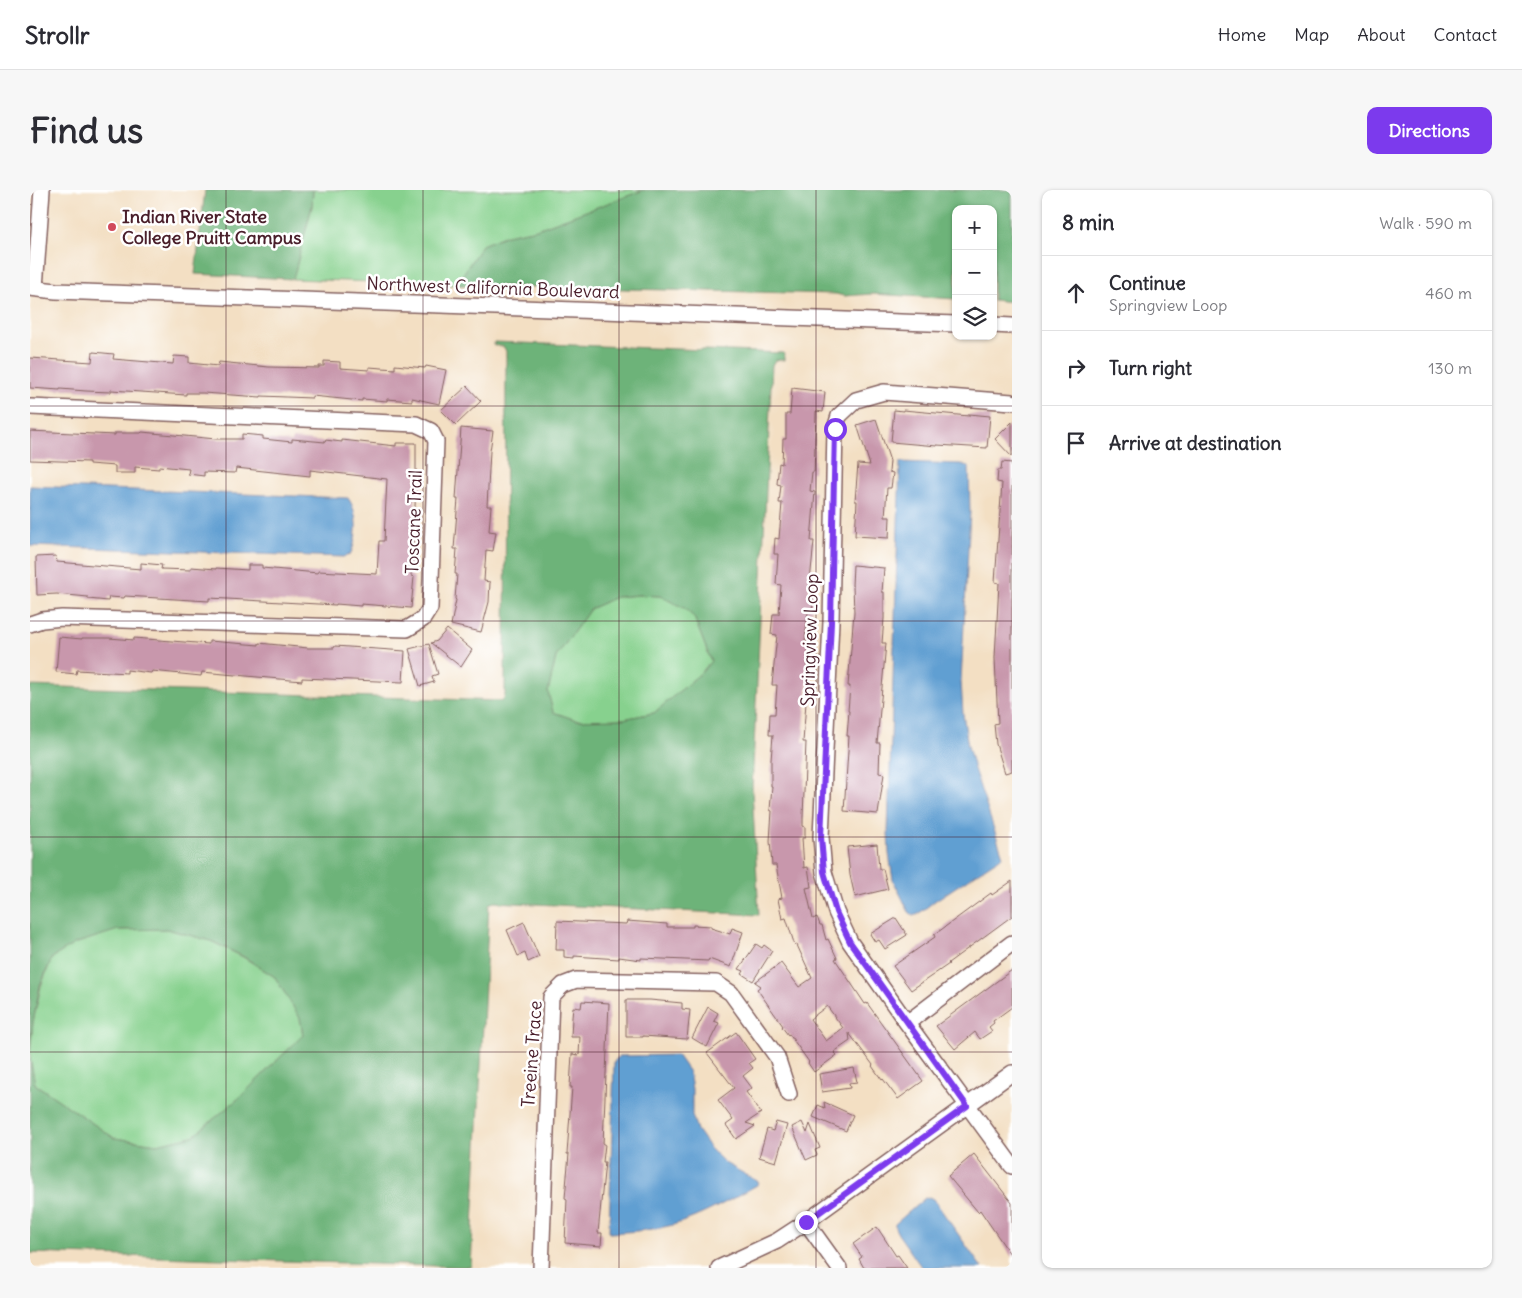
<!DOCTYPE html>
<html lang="en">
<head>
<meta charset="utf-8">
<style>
  :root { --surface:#fff; --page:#f7f7f7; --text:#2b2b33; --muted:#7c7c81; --line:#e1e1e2; --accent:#7c3aed }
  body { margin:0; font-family:Delius,sans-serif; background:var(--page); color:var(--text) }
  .controls { position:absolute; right:15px; top:15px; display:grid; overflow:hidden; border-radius:10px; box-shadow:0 1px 4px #0004 }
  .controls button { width:45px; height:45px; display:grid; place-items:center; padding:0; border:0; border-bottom:1px solid var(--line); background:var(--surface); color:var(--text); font:25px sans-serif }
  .stop { position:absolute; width:15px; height:15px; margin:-11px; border:4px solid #7c3aed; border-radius:50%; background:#fff }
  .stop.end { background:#7c3aed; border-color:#fff; box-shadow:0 1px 5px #0008 }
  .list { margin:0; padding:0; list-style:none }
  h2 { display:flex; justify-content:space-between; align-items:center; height:65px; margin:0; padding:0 20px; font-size:21px }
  h2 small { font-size:16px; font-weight:400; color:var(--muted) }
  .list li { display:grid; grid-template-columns:32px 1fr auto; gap:15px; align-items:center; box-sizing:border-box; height:75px; padding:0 20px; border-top:1px solid var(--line) }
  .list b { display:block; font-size:19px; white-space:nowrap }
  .list p { margin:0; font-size:16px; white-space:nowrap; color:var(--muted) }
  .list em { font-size:16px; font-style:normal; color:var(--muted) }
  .icon { flex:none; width:28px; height:28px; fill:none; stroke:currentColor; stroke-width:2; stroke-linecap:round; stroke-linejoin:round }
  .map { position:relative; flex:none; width:982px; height:1078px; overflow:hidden; border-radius:10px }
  header { display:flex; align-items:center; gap:30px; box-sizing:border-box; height:70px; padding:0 25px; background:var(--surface); border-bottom:1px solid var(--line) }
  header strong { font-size:24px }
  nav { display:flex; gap:28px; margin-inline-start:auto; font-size:18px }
  .intro { display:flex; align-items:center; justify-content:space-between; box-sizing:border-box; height:120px; padding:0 30px }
  h1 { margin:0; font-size:35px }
  .button { padding:12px 22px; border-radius:10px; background:var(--accent); color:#fff; font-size:18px; font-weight:700 }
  main { display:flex; gap:30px; padding:0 30px }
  aside { flex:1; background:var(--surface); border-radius:10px; box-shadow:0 1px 4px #0004 }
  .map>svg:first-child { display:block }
  .green { fill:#87d18e; stroke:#68785c }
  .forest { fill:#6db379; stroke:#5c6952; fill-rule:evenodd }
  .water { fill:#609fd2; stroke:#555f7e }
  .building { fill:#c897ac; fill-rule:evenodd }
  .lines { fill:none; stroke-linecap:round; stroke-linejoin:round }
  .minor-casing { stroke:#856260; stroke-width:18 }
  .minor { stroke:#fff; stroke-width:15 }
  .route { stroke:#7c3aed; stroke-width:6 }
  .grid { fill:none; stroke:#4a1f2b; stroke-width:1; stroke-opacity:0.55 }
  .poi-dot { fill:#d1495b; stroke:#fff; stroke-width:2 }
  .labels { text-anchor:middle; stroke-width:5; stroke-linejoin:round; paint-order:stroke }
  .poi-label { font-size:18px; font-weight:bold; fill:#4a1f2b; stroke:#fff; text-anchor:start }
  .street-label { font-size:18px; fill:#4a1f2b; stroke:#fff }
</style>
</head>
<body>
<header>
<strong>Strollr</strong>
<nav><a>Home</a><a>Map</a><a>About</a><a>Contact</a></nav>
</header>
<div class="intro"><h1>Find us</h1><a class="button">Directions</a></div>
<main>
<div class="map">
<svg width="982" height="1078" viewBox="0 0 982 1078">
  <rect width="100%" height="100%" fill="#fff"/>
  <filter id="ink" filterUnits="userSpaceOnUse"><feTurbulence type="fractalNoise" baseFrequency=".02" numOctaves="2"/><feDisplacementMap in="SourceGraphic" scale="10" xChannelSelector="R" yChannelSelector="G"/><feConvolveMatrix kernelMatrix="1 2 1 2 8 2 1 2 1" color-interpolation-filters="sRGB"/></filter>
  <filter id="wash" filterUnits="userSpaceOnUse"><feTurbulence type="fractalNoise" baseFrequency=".0096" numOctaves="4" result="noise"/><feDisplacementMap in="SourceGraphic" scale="20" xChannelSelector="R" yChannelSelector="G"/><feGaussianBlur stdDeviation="1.12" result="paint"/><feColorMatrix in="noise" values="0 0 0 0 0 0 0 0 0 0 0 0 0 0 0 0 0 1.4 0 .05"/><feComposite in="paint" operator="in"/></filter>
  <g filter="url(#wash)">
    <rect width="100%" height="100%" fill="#f3dfc3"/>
    <path class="green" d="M 283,0 L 614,0 L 507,39 L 477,45 L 452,55 L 426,95 L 263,89 L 282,16 Z
      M 609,405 L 630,406 L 654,418 L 664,427 L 681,471 L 672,482 L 624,523 L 593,529 L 546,530 L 523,522 L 518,502 L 526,467 L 560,419 L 586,407 Z
      M 137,739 L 181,751 L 213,767 L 245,787 L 270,828 L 273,845 L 208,909 L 163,946 L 127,954 L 84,948 L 5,894 L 0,868 L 3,832 L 11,796 L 22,768 L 44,754 L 87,740 Z"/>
    <path class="forest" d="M 175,0 L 283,0 L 282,16 L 263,89 L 165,84 Z
      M 614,0 L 982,0 L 982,112 L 963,110 L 963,19 L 926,19 L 926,109 L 842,104 L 814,106 L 806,104 L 426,95 L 452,55 L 477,45 L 507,39 Z
      M 464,152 L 754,163 L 754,170 L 745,170 L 742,175 L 722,599 L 729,725 L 464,712 L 459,714 L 441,1077 L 0,1063 L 0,868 L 5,894 L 84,948 L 127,954 L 163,946 L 208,909 L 273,845 L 270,828 L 245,787 L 214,767 L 181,751 L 137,739 L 88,740 L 44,754 L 22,768 L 10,796 L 3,832 L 0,861 L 0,496 L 472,511 L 475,506 L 476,161 L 473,156 L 464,155 ZM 609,405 L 630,406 L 654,418 L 664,427 L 681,471 L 672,482 L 624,523 L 593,529 L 546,530 L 523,522 L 518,502 L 526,467 L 560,419 L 586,407 Z"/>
    <path class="water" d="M 870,272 L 932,274 L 939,277 L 940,322 L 931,491 L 933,524 L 938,556 L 944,579 L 973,666 L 906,710 L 887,725 L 883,725 L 879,722 L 863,690 L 859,664 L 858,641 Z
      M 0,296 L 318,308 C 329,323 328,349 320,365 L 313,367 L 0,356 Z
      M 647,865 L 659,882 L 662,899 L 662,925 L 667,940 L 679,957 L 695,973 L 729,992 L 727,995 C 700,1010 673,1026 643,1035 C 622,1040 601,1042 579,1043 L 584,872 L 589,866 Z
      M 899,1007 L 903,1009 L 907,1014 L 952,1078 L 892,1078 L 868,1044 L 865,1038 L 865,1034 L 895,1008 Z"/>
    <g id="blocks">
      <path class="building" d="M 63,162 L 84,164 L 83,169 L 143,174 L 144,166 L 159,167 L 159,173 L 188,176 L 189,172 L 239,177 L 289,178 L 289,176 L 294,176 L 294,171 L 310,172 L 310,178 L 339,180 L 339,177 L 365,179 L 365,175 L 395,178 L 396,176 L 416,180 L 409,214 L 382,208 L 382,211 L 357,209 L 357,211 L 332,209 L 332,211 L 282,206 L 282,208 L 231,206 L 231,207 L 173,203 L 156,203 L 156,205 L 81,200 L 81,202 L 56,201 L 30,199 L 30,200 L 0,198 L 0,168 L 62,172 Z
        M 437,196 L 451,211 L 426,235 L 411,220 Z
        M 762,198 L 795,202 L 793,222 L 786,221 L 784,282 L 782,282 L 780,301 L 785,302 L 781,351 L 784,351 L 779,401 L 784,402 L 782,422 L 778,422 L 775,451 L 779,452 L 776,486 L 778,486 L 773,552 L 776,552 L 773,627 L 773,636 L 775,637 L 775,648 L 772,648 L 774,678 L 778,677 L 781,697 L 776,698 L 783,729 L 787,727 L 790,735 L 792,735 L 796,750 L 798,749 L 807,768 L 805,769 L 835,814 L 837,813 L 893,891 L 868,909 L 853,889 L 852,890 L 842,876 L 843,875 L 819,843 L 820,851 L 804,862 L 807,865 L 784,882 L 778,873 L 779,872 L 759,844 L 758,845 L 752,837 L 753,836 L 727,799 L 731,796 L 725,792 L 751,773 L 769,797 L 782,788 L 767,755 L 765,756 L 756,728 L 752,729 L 748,709 L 752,708 L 746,675 L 742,675 L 740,651 L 742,621 L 740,620 L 742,596 L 741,596 L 741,570 L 743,545 L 739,545 L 740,524 L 745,524 L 747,495 L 742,495 L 747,445 L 741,444 L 743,424 L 749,424 L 751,395 L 746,394 L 748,364 L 744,364 L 745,348 L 749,349 L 752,313 L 749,313 L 751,295 L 747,294 L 749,273 L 752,274 L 753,249 L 756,249 L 756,224 L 760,224 ZM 797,816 L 813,838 L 796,851 L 780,829 Z
        M 864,220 L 873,221 L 873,220 L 939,226 L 939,224 L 960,226 L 957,258 L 907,255 L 907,256 L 861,252 Z
        M 846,229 L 860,271 L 859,282 L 863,283 L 861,298 L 857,298 L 855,327 L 860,327 L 859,348 L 825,346 L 827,311 L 825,311 L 828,274 L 840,275 L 827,235 Z
        M 982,232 L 982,267 L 965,249 Z
        M 431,238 L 463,241 L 460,261 L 457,316 L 461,316 L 459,341 L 466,342 L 463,361 L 456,360 L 454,391 L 460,392 L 459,412 L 451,442 L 421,435 L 426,410 L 425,409 L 427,384 L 425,384 L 427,359 L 424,359 L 428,309 L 426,309 Z
        M 0,241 L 85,245 L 85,243 L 111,243 L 112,242 L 186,249 L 212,249 L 212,244 L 233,246 L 233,249 L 262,252 L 262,249 L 295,252 L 295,250 L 312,252 L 312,250 L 366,256 L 366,253 L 386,253 L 386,299 L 381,386 L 384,387 L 381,418 L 331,414 L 331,416 L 306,414 L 306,415 L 179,408 L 179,411 L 95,406 L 94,408 L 79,407 L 78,411 L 58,409 L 58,407 L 27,404 L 7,405 L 6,367 L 26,366 L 27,372 L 111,379 L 111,373 L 132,375 L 131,379 L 161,380 L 161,377 L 186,379 L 186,378 L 218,380 L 218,375 L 232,375 L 232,378 L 288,383 L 288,381 L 347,384 L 349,351 L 354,351 L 357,289 L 280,280 L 280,286 L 206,278 L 205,283 L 174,282 L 174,286 L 158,284 L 159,279 L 129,276 L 129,279 L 105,277 L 105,283 L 85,283 L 85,276 L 59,274 L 59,272 L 0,270 Z
        M 972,272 L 982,273 L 982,581 L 975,583 L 966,554 L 964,534 L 968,533 L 965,468 L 969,393 L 965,392 L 972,293 L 967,292 L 968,280 L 971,280 Z
        M 823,375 L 854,378 L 852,402 L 854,402 L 854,428 L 852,453 L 856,453 L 847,553 L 850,553 L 849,583 L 854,584 L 848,624 L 814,621 L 819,546 L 817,546 L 819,521 L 818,521 L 820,496 L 818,496 L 824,422 L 823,396 L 822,396 Z
        M 417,439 L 442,460 L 431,477 L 401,453 L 407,451 Z
        M 29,447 L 52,449 L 52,448 L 79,448 L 104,450 L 104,448 L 179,454 L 179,451 L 229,455 L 229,453 L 278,458 L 304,458 L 305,456 L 375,461 L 373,492 L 272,488 L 272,491 L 172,482 L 171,486 L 122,481 L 121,483 L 97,480 L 97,483 L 47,480 L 46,484 L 26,482 Z
        M 399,454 L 408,484 L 402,486 L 404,492 L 390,496 L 379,459 Z
        M 847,654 L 849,679 L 853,679 L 858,699 L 825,707 L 820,685 L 817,657 Z
        M 982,691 L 982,726 L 918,773 L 919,774 L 881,800 L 863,776 L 905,747 L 904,745 L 961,703 L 962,705 Z
        M 866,728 L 877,745 L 855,759 L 849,750 L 845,752 L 840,744 Z
        M 527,731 L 596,734 L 597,731 L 637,734 L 637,737 L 663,737 L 663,735 L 681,736 L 681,738 L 700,744 L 702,738 L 713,742 L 701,777 L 679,769 L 678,771 L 611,768 L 611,770 L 589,767 L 589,769 L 544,766 L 544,768 L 534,767 L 534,760 L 526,760 Z
        M 494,732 L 509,767 L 498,772 L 495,763 L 488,766 L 477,740 Z
        M 726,754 L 732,758 L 734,755 L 742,761 L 723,791 L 712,784 L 714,781 L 709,779 Z
        M 982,780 L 982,817 L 963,831 L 964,833 L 959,837 L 962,841 L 950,849 L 945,842 L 925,859 L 906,836 Z
        M 596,810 L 620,810 L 652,813 L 652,819 L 660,820 L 657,849 L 613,846 L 613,847 L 596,847 Z
        M 552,811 L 579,813 L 573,954 L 575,954 L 573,972 L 575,972 L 568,1043 L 572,1043 L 571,1056 L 535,1053 L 537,1009 L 535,1008 L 539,964 L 537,964 L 542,897 L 540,897 L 542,864 L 549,865 L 550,847 L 541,847 L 542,828 L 543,817 L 551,818 Z
        M 678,817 L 688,823 L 684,831 L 689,833 L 677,857 L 662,848 Z
        M 706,842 L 725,869 L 719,873 L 723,878 L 713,886 L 722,898 L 716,902 L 731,923 L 716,933 L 725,936 L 706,949 L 696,935 L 703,930 L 688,910 L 704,898 L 677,863 Z
        M 824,878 L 827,892 L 819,893 L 820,898 L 792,902 L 789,884 Z
        M 794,912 L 823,925 L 816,941 L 783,927 L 788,915 L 795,918 Z
        M 746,932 L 757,935 L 746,972 L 729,967 L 737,939 L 743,941 Z
        M 772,932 L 777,943 L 780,934 L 790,958 L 785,960 L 787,965 L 776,970 L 762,937 Z
        M 944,964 L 982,1013 L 982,1067 L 950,1020 L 948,1022 L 918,986 Z
        M 847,1037 L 866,1066 L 868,1065 L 877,1078 L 834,1078 L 829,1069 L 832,1067 L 823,1054 Z"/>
    </g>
  </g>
  <g filter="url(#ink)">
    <use href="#blocks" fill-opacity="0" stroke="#856260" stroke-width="1"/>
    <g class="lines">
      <g class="minor-casing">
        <path id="minor" d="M 0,98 L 26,101 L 926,134
          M 5,98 L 12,0
          M 963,135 L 982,136
          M 982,212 L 854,202 L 826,210 L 809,226 L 805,239 L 801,432 L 791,647 L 794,682 L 806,722 L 820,752 L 877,833 L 982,976
          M 0,217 L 386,234 L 401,241 L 406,251 L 400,418 L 393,429 L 377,439 L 32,428 L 12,430 L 0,434
          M 877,833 L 982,753
          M 776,1032 L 809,1078
          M 511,1078 L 521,807 L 533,795 L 546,790 L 686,793 L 701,803 L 747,867 L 759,904
          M 689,1078 L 747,1051 L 776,1032 L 982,883"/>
      </g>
      <use href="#minor" class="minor"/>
    </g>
  </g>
  <g class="lines" filter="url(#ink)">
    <path class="route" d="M 776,1032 L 937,916 L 820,752 L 806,722 L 794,682 L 791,647 L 801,432 L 805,239"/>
  </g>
  <path class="grid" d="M 196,0 L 196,1078M 393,0 L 393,1078M 589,0 L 589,1078M 786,0 L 786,1078M 0,216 L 982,216M 0,431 L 982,431M 0,647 L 982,647M 0,862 L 982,862"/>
  <circle class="poi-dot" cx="82" cy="37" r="5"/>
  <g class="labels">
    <g class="poi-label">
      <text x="92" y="33">Indian River State<tspan x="92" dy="21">College Pruitt Campus</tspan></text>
    </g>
    <g class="street-label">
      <text transform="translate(463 98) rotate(2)" y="6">Northwest California Boulevard</text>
      <text transform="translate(384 332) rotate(-88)" y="6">Toscane Trail</text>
      <text transform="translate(780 450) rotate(-88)" y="6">Springview Loop</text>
      <text transform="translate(502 864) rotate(-86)" y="6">Treeine Trace</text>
    </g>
  </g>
</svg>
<div class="controls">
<button>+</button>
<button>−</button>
<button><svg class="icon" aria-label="layers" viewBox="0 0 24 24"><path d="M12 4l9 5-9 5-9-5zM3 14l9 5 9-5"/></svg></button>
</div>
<div class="stop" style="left:805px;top:239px"></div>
<div class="stop end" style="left:776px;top:1032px"></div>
</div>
<aside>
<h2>8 min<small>Walk · 590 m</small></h2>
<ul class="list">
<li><svg class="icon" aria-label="ahead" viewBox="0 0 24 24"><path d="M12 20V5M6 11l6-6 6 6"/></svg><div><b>Continue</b><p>Springview Loop</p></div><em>460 m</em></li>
<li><svg class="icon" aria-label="right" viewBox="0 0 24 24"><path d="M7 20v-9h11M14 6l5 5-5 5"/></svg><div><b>Turn right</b></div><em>130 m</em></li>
<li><svg class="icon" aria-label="arrive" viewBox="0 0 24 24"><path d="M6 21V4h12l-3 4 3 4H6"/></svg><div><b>Arrive at destination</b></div></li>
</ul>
</aside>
</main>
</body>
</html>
